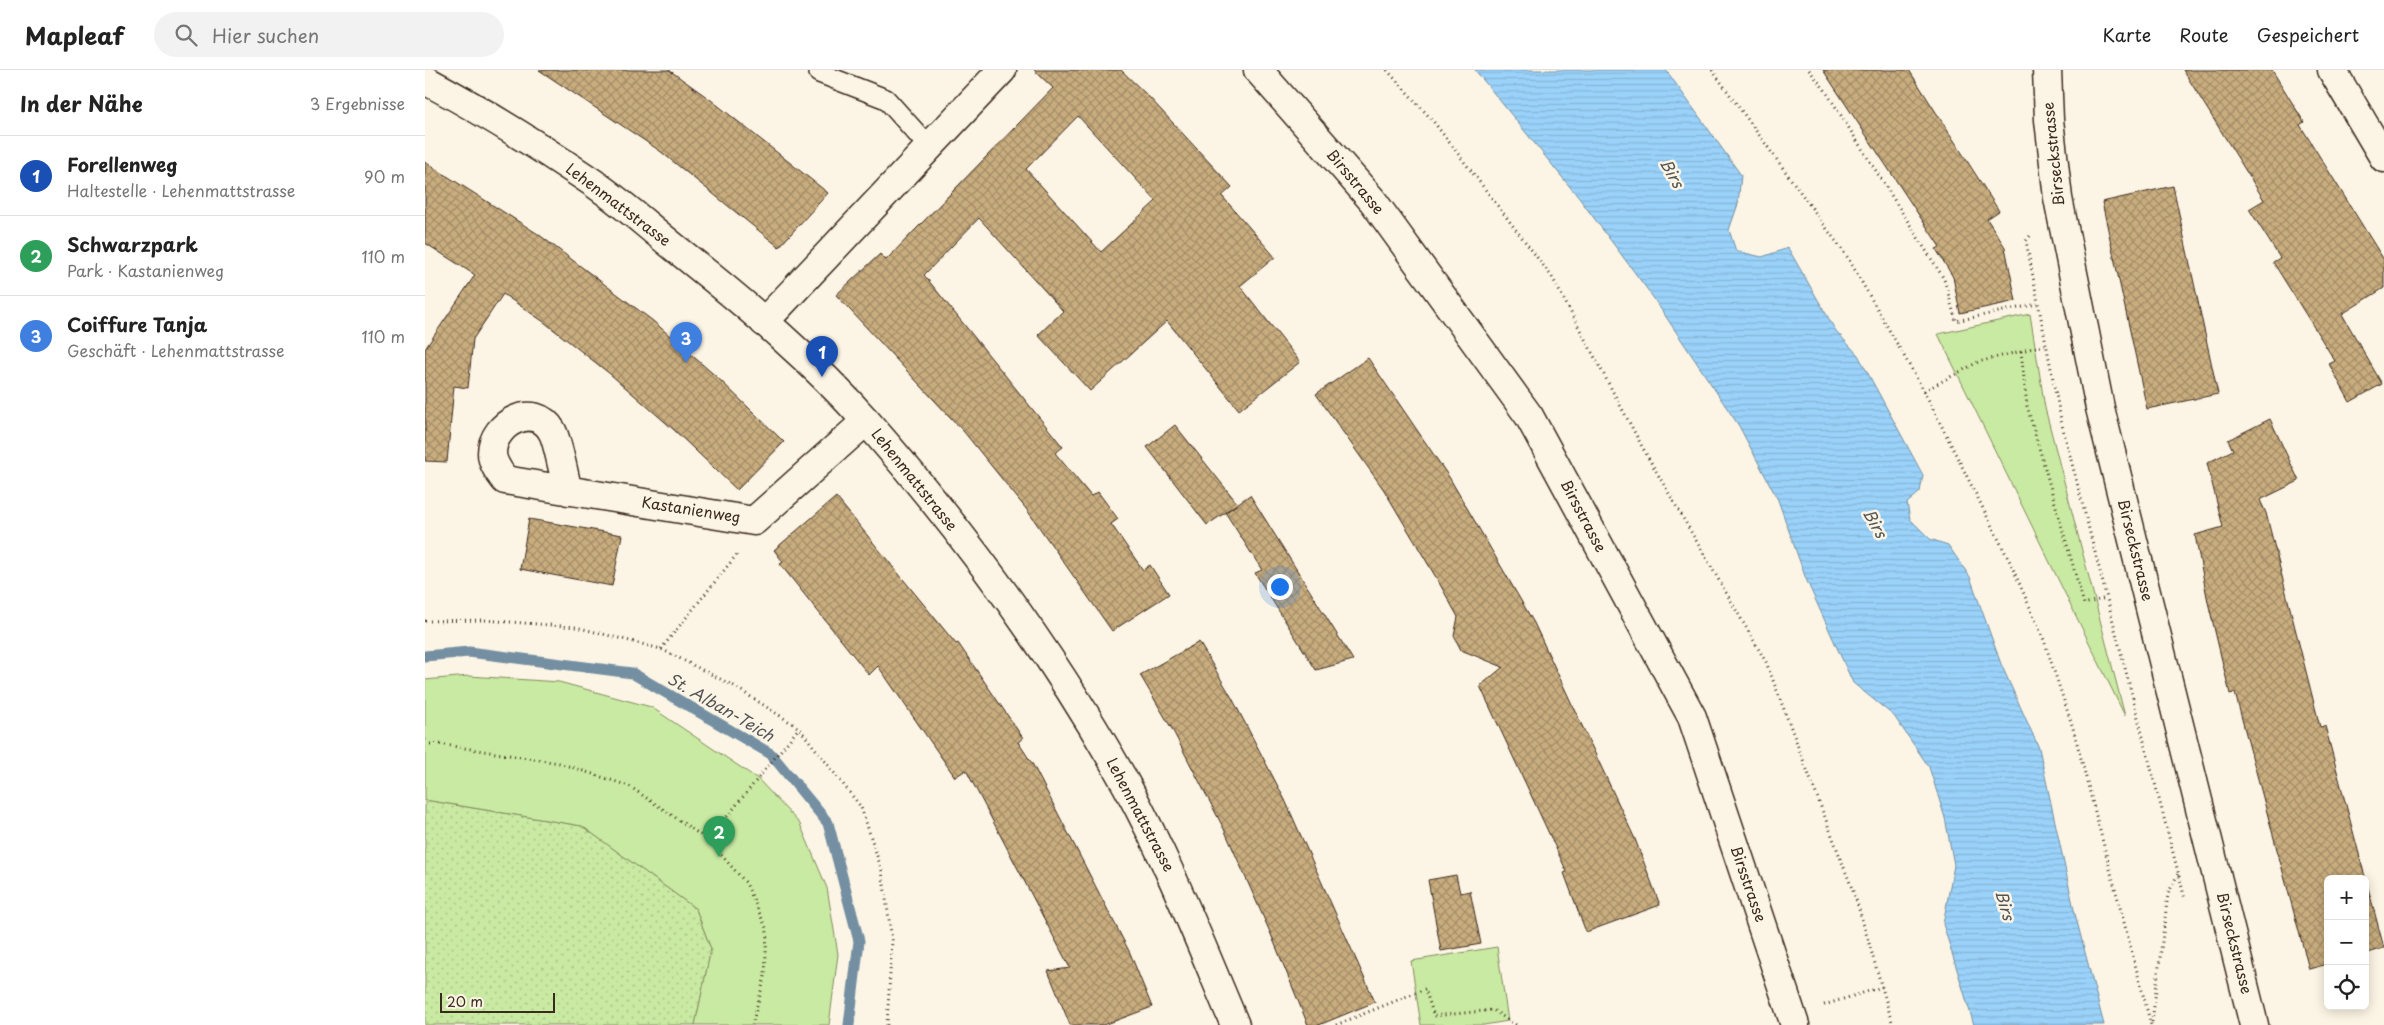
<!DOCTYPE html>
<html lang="de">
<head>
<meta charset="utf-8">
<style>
  :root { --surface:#fff; --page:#f2f2f2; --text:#222; --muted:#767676; --line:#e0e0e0; --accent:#ea580c }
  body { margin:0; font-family:"Playpen Sans",sans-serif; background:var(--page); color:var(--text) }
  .controls { position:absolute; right:15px; bottom:15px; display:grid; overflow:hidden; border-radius:8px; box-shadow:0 2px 12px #0003 }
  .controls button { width:45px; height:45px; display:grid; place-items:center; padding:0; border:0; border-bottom:1px solid var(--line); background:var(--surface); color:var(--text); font:25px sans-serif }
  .scale { position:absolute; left:15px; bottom:12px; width:115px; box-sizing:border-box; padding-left:5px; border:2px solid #3b2a1e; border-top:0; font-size:14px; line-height:18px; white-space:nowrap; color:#3b2a1e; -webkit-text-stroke:4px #fcf5e5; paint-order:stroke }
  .you { position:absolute; left:854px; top:516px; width:18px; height:18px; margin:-12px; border:4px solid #fff; border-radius:50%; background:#1a73e8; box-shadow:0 0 0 8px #1a73e833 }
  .badge { display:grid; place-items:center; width:32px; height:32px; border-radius:50%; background:var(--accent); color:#fff; font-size:16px; font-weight:700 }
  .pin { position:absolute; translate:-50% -41px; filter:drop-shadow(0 1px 2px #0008) }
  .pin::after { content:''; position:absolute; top:26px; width:18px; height:15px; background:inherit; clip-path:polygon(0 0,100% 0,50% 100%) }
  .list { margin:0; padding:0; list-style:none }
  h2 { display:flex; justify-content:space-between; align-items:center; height:65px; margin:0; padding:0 20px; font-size:21px }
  h2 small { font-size:16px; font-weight:400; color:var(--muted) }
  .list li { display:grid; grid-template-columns:32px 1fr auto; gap:15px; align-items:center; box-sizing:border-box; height:80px; padding:0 20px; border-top:1px solid var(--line) }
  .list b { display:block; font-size:19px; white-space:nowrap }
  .list p { margin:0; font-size:16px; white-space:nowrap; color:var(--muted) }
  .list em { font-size:16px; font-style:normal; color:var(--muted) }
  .icon { flex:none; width:28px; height:28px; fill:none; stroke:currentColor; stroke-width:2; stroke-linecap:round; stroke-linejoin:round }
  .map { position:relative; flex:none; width:1959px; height:955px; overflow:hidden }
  header { display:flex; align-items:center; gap:30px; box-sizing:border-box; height:70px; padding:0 25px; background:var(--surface); border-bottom:1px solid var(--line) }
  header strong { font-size:24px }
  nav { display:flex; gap:28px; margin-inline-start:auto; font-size:18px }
  .search { width:350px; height:45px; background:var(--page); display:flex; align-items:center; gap:12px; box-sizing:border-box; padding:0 18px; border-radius:28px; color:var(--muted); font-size:19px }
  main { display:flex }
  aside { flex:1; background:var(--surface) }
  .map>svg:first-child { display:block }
  .grass { fill:url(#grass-dots); stroke:#828a60 }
  .park { fill:#c9eaa2; stroke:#828a60 }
  .water { fill:url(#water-rules); stroke:#748fa2 }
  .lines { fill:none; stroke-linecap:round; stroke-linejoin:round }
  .stream { stroke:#748fa2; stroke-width:11 }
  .building { fill:url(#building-cross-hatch); stroke:#3b2a1e; fill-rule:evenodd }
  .service-casing { stroke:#3b2a1e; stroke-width:22 }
  .minor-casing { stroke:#3b2a1e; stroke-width:31 }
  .tertiary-casing { stroke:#3b2a1e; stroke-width:31 }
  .secondary-casing { stroke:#3b2a1e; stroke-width:31 }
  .path { stroke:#3b2a1e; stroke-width:3; stroke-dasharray:1 4; stroke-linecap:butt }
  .service { stroke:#fcf5e5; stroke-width:19 }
  .minor { stroke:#fcf5e5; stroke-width:28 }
  .tertiary { stroke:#fcf5e5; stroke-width:28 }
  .secondary { stroke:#fcf5e5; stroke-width:28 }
  .labels { text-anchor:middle; stroke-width:5; stroke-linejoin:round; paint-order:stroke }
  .street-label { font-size:15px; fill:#3b2a1e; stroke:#fcf5e5 }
  .water-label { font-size:16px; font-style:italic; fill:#535455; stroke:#fcf5e5 }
</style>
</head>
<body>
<header>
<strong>Mapleaf</strong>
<div class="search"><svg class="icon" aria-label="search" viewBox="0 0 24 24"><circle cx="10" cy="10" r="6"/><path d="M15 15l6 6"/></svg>Hier suchen</div>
<nav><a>Karte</a><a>Route</a><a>Gespeichert</a></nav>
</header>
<main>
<aside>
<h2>In der Nähe<small>3 Ergebnisse</small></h2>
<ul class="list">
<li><span class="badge" style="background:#1a4fb4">1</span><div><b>Forellenweg</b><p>Haltestelle · Lehenmattstrasse</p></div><em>90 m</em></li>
<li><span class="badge" style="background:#2e9e5b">2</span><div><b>Schwarzpark</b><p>Park · Kastanienweg</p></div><em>110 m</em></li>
<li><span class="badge" style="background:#3f7fe0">3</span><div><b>Coiffure Tanja</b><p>Geschäft · Lehenmattstrasse</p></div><em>110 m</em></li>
</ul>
</aside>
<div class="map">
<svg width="1959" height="955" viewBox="0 0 1959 955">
  <defs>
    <pattern id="grass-dots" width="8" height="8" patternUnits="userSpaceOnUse" patternTransform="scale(1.25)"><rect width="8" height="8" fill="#c9eaa2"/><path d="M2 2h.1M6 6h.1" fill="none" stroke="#aec98b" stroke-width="1.8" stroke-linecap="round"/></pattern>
    <pattern id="water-rules" width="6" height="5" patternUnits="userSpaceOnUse" patternTransform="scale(1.25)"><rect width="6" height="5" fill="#9ad2fa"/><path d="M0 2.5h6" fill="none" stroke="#86b4d6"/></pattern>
    <pattern id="building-cross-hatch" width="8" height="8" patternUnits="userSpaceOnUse" patternTransform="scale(1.25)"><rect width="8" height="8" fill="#c9ad7e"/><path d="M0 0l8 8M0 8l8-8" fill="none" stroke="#a48d67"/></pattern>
  </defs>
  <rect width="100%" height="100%" fill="#fcf5e5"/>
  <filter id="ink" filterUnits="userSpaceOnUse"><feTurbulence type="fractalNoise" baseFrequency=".02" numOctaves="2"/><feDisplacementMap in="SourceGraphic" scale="10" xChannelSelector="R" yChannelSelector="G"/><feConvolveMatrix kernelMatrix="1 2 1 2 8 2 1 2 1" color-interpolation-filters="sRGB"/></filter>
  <g filter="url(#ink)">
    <path class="grass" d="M 0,730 L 157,756 L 271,839 L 286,879 L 270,955 L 0,955 Z"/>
    <path class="park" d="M 1605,244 L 1620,338 L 1700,646 L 1513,264 Z
      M 44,606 L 134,612 L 226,637 L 333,709 L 375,754 L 402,818 L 413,884 L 404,955 L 270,955 L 286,879 L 271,839 L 157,756 L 0,730 L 0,610 Z
      M 1072,877 L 1083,951 L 1059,955 L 996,955 L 986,891 Z"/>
    <path class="water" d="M 1050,0 L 1241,0 L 1316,105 L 1313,134 L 1304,160 L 1311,181 L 1337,187 L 1363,178 L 1411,261 L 1433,285 L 1498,405 L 1495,422 L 1482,433 L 1485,449 L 1505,469 L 1523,475 L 1545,507 L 1576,594 L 1614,678 L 1650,844 L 1679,955 L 1549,955 L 1518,854 L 1529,795 L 1520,748 L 1504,697 L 1469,646 L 1428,613 L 1381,509 L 1353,430 L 1314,356 L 1225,223 L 1154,128 Z"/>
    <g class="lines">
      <path class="stream" d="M 0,586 L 44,582 L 207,603 L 346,684 L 403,753 L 434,871 L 424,955"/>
    </g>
    <path class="building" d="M 114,0 L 244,0 L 286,30 L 403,123 L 354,177 L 235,81 Z
      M 609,0 L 696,0 L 724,27 L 807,117 L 797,126 L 850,187 L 815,216 L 875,292 L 814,340 L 742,251 L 665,321 L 613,265 L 638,241 L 554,148 L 499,205 L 638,377 L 630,383 L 666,426 L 673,422 L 693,449 L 686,454 L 718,500 L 725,495 L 744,524 L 687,561 L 602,440 L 539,362 L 411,225 L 455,184 L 461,190 L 628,18 ZM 653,46 L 731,131 L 676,182 L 601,99 Z
      M 1398,0 L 1484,0 L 1574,141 L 1562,149 L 1580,177 L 1591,231 L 1535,243 L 1528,207 L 1511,179 L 1515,177 Z
      M 1758,0 L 1847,0 L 1879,52 L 1875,55 L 1959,190 L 1959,218 L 1917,244 L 1957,314 L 1925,332 L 1904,294 L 1910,291 L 1848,192 L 1855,188 L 1824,139 L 1839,130 Z
      M 0,92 L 113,164 L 228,251 L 294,309 L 359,372 L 312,420 L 248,359 L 185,304 L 119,252 L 78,224 L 48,269 L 43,318 L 29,316 L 22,392 L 0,391 L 0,279 L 50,205 L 0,173 Z
      M 1748,116 L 1793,324 L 1722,339 L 1677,132 Z
      M 943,288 L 1024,407 L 1109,553 L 1210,769 L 1235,835 L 1161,862 L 1139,803 L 1142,802 L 1055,616 L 1078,597 L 1036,580 L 1029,566 L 1033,547 L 1012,509 L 959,420 L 891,324 Z
      M 1845,349 L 1874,411 L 1835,430 L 1841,443 L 1895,657 L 1900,656 L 1959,878 L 1940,884 L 1940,809 L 1903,809 L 1903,894 L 1884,899 L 1810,623 L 1805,624 L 1783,532 L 1770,465 L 1798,457 L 1782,393 L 1808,380 L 1803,370 Z
      M 750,355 L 813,434 L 782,455 L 722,377 Z
      M 825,425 L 928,590 L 891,600 L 830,503 L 837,500 L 800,442 Z
      M 411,427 L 531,574 L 533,573 L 598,668 L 593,672 L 608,695 L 705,883 L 727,937 L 679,955 L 645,955 L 623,901 L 645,898 L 541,700 L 530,707 L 453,596 L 444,605 L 355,494 L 358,492 L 349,480 Z
      M 104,449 L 197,465 L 187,516 L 95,499 Z
      M 774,572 L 807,628 L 860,730 L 950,932 L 894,955 L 883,955 L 845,862 L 799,759 L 747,659 L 715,605 Z
      M 1031,805 L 1035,823 L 1045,821 L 1056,874 L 1016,881 L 1003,810 Z"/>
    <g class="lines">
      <g class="service-casing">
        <path id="service" d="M 394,3 L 461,29 L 504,77"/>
      </g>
      <g class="minor-casing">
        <path id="minor" d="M 1907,0 L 1959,88
          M 339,252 L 577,0
          M 143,421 C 139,407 133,371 127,361 C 110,331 67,353 67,383 C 67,393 74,402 80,410 L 329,451 L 441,351"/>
      </g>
      <g class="tertiary-casing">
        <path id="tertiary" d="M 833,0 L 948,131 L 1104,346 L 1267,647 L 1370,955
          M 0,10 C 56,40 111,74 164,110 C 197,132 227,160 259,185 C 323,236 388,291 443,353 C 541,465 630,586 702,716 C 744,793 776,875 810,955"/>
      </g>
      <g class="secondary-casing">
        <path id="secondary" d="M 1622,0 L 1624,50 L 1633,128 L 1675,338 L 1829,955"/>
      </g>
      <path class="path" d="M 962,0 L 1008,51 L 1127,207 L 1220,382 L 1341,592 L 1431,829 L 1468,955
        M 1287,0 L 1423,188 L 1499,321 L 1585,492 L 1619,570 L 1648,658 L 1726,955
        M 1384,0 L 1400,20 L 1519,209 L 1531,251 L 1612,234
        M 1605,166 L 1601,171 L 1637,355 L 1760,829
        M 1596,281 L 1602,336 L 1659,534 L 1681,528
        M 1499,321 L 1553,292 L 1620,275
        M 0,551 L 59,550 L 151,557 L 236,579 L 309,616 L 374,658 L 436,737 L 457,801 L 467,870 L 462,955
        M 236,579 L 313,483
        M 0,674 L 14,674 L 134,693 L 204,716 L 283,770 L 321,813 L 342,860 L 340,906 L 327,955
        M 283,770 L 374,658
        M 1399,935 L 1457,917
        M 1727,952 L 1743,824 L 1753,804
        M 911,955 L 1000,919 L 1009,946 L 1068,940 L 1091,955"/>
      <use href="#service" class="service"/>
      <use href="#minor" class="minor"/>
      <use href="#tertiary" class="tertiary"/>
      <use href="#secondary" class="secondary"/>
    </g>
  </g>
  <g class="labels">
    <g class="street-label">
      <text transform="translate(1629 84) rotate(-96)" y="5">Birseckstrasse</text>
      <text transform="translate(930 112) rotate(50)" y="5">Birsstrasse</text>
      <text transform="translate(193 135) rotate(37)" y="5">Lehenmattstrasse</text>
      <text transform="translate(489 410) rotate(51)" y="5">Lehenmattstrasse</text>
      <text transform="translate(266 440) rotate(9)" y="5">Kastanienweg</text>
      <text transform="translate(1158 446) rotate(62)" y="5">Birsstrasse</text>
      <text transform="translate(1710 480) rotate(76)" y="5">Birseckstrasse</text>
      <text transform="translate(715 745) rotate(62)" y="5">Lehenmattstrasse</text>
      <text transform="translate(1323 814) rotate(71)" y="5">Birsstrasse</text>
      <text transform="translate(1809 873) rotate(76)" y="5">Birseckstrasse</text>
    </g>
    <g class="water-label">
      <text transform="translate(1247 103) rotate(60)" y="6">Birs</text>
      <text transform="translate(1450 453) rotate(60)" y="6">Birs</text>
      <text transform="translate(296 637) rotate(30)" y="6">St. Alban-Teich</text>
      <text transform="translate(1580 835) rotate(74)" y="6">Birs</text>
    </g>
  </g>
</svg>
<div class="controls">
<button>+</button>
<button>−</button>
<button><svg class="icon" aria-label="locate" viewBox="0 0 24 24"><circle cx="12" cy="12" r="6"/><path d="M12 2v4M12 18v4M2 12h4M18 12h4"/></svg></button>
</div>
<div class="scale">20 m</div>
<div class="you"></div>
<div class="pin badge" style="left:397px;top:307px;background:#1a4fb4">1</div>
<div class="pin badge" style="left:294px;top:787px;background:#2e9e5b">2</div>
<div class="pin badge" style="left:261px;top:293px;background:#3f7fe0">3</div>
</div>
</main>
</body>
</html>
